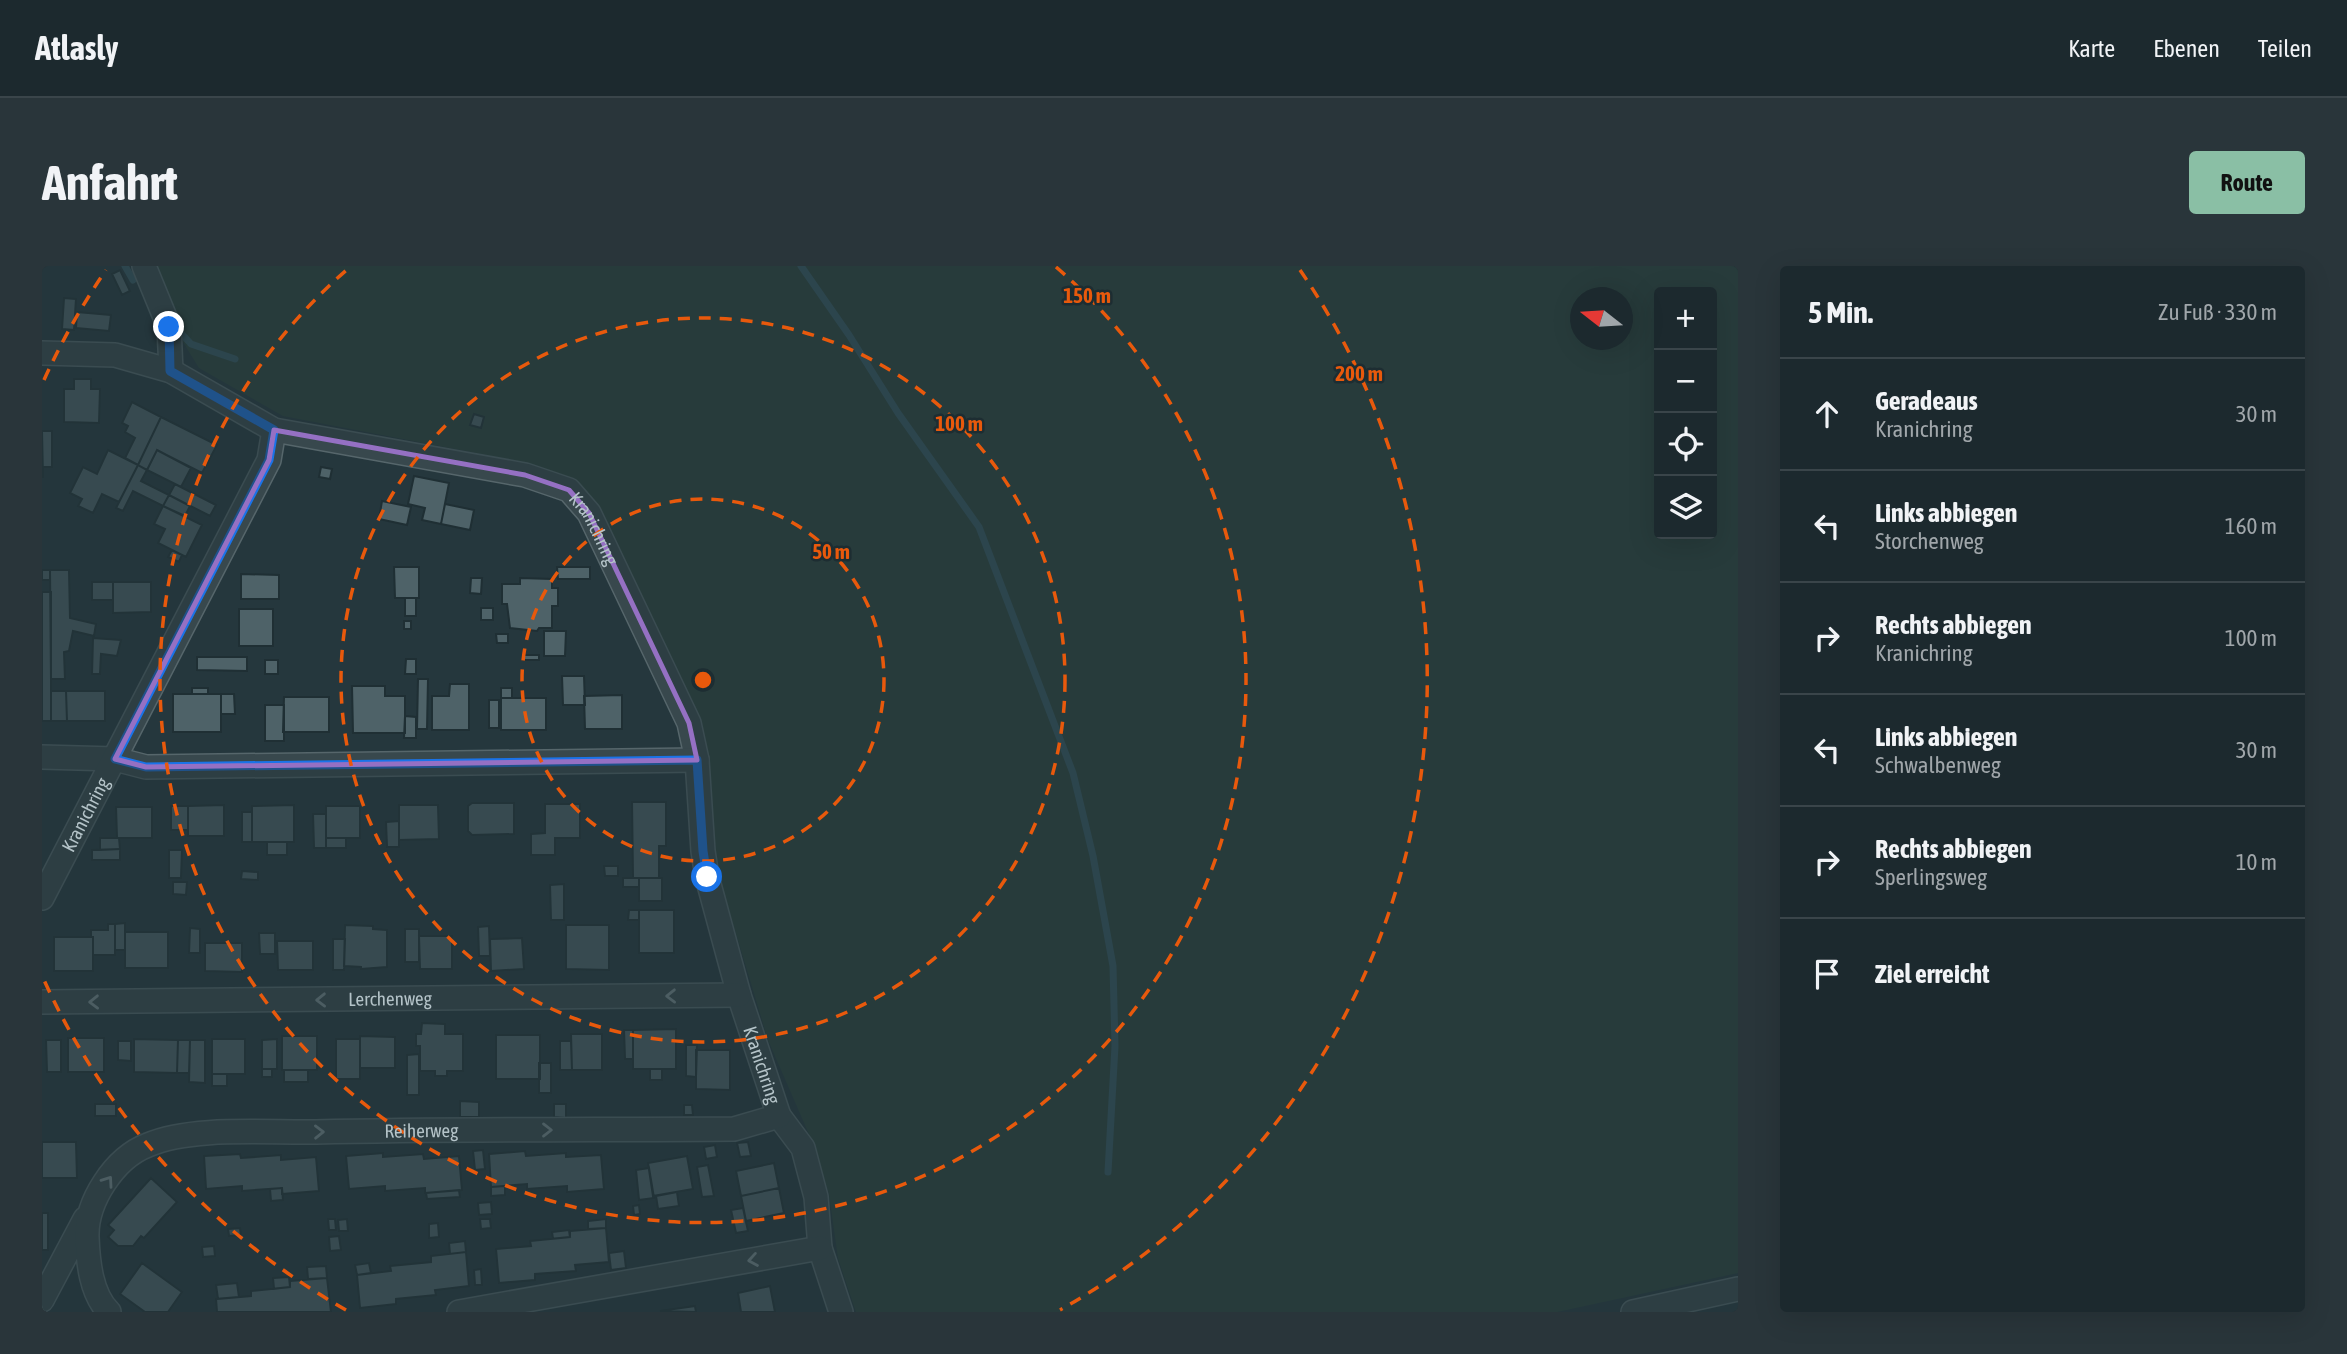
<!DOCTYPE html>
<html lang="de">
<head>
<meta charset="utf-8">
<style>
  :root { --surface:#1c292e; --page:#29353a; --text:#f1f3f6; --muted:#a0a6aa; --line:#3a454a; --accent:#8abfa5 }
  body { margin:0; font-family:"Asap Condensed",sans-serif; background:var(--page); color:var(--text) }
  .controls { position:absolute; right:21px; top:21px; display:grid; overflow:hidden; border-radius:7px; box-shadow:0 7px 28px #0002 }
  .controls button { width:63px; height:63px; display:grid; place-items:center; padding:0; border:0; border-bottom:2px solid var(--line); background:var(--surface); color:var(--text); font:35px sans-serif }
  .compass { position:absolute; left:1528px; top:21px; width:63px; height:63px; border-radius:50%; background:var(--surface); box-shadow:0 7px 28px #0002; rotate:287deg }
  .stop { position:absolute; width:21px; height:21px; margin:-16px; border:5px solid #1a73e8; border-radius:50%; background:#fff }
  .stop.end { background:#1a73e8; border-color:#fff; box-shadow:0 2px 7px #0008 }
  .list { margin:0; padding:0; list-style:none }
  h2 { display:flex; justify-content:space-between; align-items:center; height:91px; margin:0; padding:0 28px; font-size:30px }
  h2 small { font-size:23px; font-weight:400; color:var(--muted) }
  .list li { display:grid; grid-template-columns:46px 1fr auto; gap:21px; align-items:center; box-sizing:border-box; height:112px; padding:0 28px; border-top:2px solid var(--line) }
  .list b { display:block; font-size:26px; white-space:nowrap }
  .list p { margin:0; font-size:23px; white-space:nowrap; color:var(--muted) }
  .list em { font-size:23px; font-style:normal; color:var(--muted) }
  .icon { flex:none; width:38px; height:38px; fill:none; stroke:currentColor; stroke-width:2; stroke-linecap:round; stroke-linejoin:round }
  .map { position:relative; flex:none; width:1696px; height:1046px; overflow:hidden; border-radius:7px }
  header { display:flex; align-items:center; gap:42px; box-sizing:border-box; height:98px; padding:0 35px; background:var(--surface); border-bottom:2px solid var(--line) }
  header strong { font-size:33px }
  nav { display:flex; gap:38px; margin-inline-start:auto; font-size:24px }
  .intro { display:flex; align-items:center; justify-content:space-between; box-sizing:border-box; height:168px; padding:0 42px }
  h1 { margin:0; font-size:49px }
  .button { padding:18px 32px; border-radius:7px; background:var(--accent); color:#111; font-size:24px; font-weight:700 }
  main { display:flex; gap:42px; padding:0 42px }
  aside { flex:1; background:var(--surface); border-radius:7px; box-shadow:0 7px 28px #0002 }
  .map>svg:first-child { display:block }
  .green { fill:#2a423b; fill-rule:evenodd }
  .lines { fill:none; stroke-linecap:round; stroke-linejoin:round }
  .stream { stroke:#375762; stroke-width:7 }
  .building { fill:#4e6268; stroke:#1f2f34; stroke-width:2 }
  .street-casing { stroke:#56666b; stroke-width:26 }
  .street { stroke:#38484d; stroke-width:23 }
  .oneway { stroke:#7c8c91 }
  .route { stroke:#1a73e8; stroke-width:9 }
  .marked { fill:none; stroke:#9570c3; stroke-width:5; stroke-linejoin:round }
  .ring { fill:none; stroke:#e8590c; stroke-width:3.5; stroke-dasharray:12 9 }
  .labels { text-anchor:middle; stroke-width:5; stroke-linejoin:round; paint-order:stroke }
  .street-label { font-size:19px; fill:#b4c3c8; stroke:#1d2d32 }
  .centre { fill:#e8590c; stroke:#1d2d32; stroke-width:3.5 }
  .ring-label { font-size:21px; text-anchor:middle; font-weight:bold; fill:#e8590c; stroke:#1d2d32; stroke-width:5; stroke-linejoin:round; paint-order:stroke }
</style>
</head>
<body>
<header>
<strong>Atlasly</strong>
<nav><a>Karte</a><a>Ebenen</a><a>Teilen</a></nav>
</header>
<div class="intro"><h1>Anfahrt</h1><a class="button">Route</a></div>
<main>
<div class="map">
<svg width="1696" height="1046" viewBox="0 0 1696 1046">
  <rect width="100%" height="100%" fill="#25373d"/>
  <path class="green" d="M 110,0 L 1696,0 L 1696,1007 L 1515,1046 L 814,1046 L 796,992 L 787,928 L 770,875 L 726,774 L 675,604 L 667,499 L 660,457 L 531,216 L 522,209 L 481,196 L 241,150 L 157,102 L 141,76 ZM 1617,26 L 1670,26 L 1670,268 L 1617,268 ZM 1538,32 L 1580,32 L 1580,74 L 1538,74 Z"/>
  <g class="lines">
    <path class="stream" d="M 83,0 L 91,14
      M 759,0 L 807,69 L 856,147 L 937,261 L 1031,507 L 1051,590 L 1071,700 L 1073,780 L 1066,906
      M 138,66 L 149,78 L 193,93"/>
  </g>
  <path class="building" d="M 78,4 L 88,25 L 80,29 L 70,8 Z
    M 22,32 L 34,33 L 32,64 L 20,63 Z
    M 35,46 L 69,49 L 67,65 L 34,62 Z
    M 32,113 L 49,113 L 49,123 L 58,123 L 57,157 L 22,156 L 22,123 L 32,123 Z
    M 90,136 L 119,151 L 96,199 L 83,192 L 93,172 L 83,166 L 86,160 L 80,157 Z
    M 432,148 L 442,151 L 439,162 L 428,159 Z
    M 119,151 L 175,179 L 160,207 L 115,184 L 105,204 L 96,199 Z
    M 0,165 L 10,165 L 10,201 L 1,201 L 1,212 Z
    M 66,184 L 96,199 L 77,236 L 60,228 L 51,247 L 36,240 L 40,233 L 28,227 L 41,201 L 55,208 Z
    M 115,184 L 149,202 L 139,221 L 105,204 Z
    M 96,199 L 105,204 L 99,215 L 127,229 L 121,240 L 91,225 L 81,245 L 74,242 Z
    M 279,201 L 290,203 L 288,213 L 277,211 Z
    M 372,210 L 407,217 L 399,258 L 380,254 L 383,242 L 366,238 Z
    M 133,218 L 174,239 L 168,250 L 127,229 Z
    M 127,229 L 148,240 L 143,250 L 121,240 Z
    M 340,235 L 369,241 L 365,259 L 337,253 Z
    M 403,238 L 432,244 L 428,264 L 399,258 Z
    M 121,240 L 160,259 L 144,291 L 116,277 L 123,263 L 112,258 Z
    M 130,284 L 140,289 L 137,296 L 126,291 Z
    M 352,301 L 377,301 L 377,332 L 353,332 Z
    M 515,301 L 548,301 L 548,313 L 516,313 Z
    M 0,304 L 8,304 L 8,314 L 0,314 Z
    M 8,304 L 27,304 L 28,352 L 54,358 L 52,370 L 31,365 L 27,385 L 22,386 L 23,413 L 9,413 Z
    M 199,308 L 237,309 L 237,333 L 199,333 Z
    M 429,312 L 440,312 L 439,328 L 428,327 Z
    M 478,312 L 510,313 L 510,322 L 516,322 L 516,340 L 510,340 L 510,362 L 497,362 L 495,365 L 468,362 L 465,338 L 460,338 L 460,318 L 478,318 Z
    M 50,316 L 71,316 L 71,334 L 50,334 Z
    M 71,316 L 109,316 L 109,346 L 71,347 Z
    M 0,326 L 9,326 L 9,455 L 0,455 Z
    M 363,332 L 374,332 L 374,350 L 363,350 Z
    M 439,342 L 451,342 L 451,354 L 439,354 Z
    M 197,343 L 231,343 L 231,380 L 197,380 Z
    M 362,355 L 369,355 L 369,363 L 362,363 Z
    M 502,365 L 524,365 L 523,390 L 502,390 Z
    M 454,368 L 466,368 L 466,377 L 455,377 Z
    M 51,372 L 79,374 L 75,390 L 59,388 L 58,408 L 50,408 Z
    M 481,389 L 497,389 L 497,394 L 481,394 Z
    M 155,391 L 205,391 L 205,405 L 155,404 Z
    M 364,393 L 374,393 L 374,408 L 363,408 Z
    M 223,394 L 236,394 L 236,408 L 223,408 Z
    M 520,410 L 542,410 L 543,439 L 521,439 Z
    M 376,413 L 386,413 L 385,463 L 375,463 Z
    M 408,418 L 427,418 L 427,464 L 390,464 L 390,430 L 407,430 Z
    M 310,420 L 343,420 L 343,430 L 363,430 L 363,467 L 311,467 Z
    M 150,422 L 166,422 L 166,428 L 150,428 Z
    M 459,422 L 470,422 L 470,432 L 459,432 Z
    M 9,425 L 24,425 L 25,455 L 9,455 Z
    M 24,425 L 63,425 L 63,455 L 25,455 Z
    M 131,428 L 179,428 L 179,466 L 131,466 Z
    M 179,428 L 192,428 L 193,448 L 179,448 Z
    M 580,429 L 580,463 L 543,463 L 542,430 Z
    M 242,431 L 287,431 L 287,466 L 241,466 Z
    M 459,432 L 504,432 L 504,464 L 459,464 Z
    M 447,434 L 457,434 L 457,462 L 447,462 Z
    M 223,439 L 242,439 L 242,475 L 223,475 Z
    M 363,450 L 374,451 L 374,472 L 362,472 Z
    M 590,536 L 624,536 L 624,580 L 617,580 L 617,612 L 591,612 Z
    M 430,537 L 472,537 L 472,568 L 430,569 L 426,565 L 426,540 Z
    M 503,538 L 538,538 L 538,572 L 513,572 L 513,589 L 489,589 L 489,568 L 503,567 Z
    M 182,539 L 182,570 L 146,570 L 146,540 Z
    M 252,539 L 252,576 L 210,576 L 210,540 Z
    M 357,539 L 396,539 L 397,573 L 357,574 Z
    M 129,540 L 146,540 L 146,564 L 129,564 Z
    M 284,540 L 318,540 L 318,572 L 284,572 Z
    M 74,541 L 110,541 L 110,572 L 75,572 Z
    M 200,546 L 210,546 L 210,576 L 200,576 Z
    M 271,548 L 284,548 L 284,582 L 272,582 Z
    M 357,555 L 357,581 L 345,581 L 344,556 Z
    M 58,572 L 77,572 L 78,583 L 58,584 Z
    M 284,572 L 304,572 L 304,582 L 284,582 Z
    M 225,576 L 245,576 L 245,589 L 225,589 Z
    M 78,583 L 78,594 L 50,594 L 50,584 Z
    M 127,584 L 140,584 L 139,612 L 127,612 Z
    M 562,600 L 576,600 L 576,610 L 563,610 Z
    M 200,605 L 216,606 L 216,614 L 199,613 Z
    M 581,612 L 597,612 L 597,621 L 581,621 Z
    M 597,612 L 620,612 L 620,635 L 597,635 Z
    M 131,616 L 145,616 L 144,629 L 131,628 Z
    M 522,618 L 522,654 L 509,654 L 508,619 Z
    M 587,644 L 597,644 L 597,654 L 586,654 Z
    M 597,644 L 632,644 L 632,687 L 597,687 Z
    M 83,657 L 83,684 L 73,684 L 73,658 Z
    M 66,658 L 73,658 L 73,689 L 51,689 L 51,671 L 49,671 L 49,664 L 66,664 Z
    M 303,659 L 331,660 L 331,663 L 345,664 L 345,701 L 319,703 L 319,701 L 302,700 Z
    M 524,659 L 567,659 L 567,704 L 524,703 Z
    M 447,660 L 448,690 L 437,690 L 436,661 Z
    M 148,662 L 158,663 L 158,687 L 147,687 Z
    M 363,663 L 377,663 L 377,696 L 363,696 Z
    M 83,666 L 126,666 L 126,702 L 83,702 Z
    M 217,667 L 233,667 L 233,688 L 218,688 Z
    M 377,670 L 410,670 L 410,703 L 378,703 Z
    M 12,671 L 51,671 L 51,705 L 12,705 Z
    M 480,672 L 482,703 L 449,705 L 448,673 Z
    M 291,673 L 303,673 L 302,704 L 291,704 Z
    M 235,675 L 271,675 L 271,704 L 236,704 Z
    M 163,677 L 200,677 L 200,706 L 163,705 Z
    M 380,757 L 403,758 L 403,768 L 421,768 L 421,805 L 405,805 L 405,810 L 393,810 L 393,805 L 378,805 L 378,780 L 374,780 L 374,768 L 379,768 Z
    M 634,763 L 634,803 L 591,803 L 591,764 Z
    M 582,764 L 591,764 L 591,793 L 583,793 Z
    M 529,768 L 560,768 L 560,804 L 530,804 Z
    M 454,769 L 498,769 L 498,813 L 454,813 Z
    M 240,770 L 275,770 L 275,804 L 240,804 Z
    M 318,770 L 353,771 L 353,802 L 318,802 Z
    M 26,772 L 62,772 L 62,806 L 26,806 Z
    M 92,773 L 136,774 L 135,807 L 92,806 Z
    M 170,773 L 203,773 L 203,808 L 170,808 Z
    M 235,773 L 235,803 L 220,803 L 220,774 Z
    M 294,773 L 318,773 L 318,813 L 294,813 Z
    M 4,774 L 19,774 L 19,806 L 5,806 Z
    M 136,774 L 148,774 L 147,807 L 135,807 Z
    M 148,774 L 163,774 L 163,817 L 147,816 Z
    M 76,775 L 89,775 L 89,795 L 76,794 Z
    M 518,775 L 529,775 L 530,804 L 518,804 Z
    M 644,779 L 655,779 L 654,811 L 644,810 Z
    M 654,784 L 688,784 L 688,824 L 654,823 Z
    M 377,788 L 377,829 L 365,829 L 365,789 Z
    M 497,797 L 509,797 L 509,827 L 497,827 Z
    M 220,803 L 230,803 L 230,811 L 220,811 Z
    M 608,803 L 620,803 L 620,814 L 608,814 Z
    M 242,804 L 266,804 L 266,816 L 242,816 Z
    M 170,808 L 185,808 L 185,820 L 170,820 Z
    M 418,835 L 437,836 L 437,851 L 418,851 Z
    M 53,838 L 74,838 L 74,850 L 53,850 Z
    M 512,838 L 524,838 L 524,852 L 512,851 Z
    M 642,839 L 650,839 L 651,849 L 642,849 Z
    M 0,876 L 34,876 L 35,912 L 0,912 Z
    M 706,876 L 709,890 L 698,891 L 695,877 Z
    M 673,879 L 675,891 L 664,893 L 662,881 Z
    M 441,884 L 443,903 L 433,904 L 431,885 Z
    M 483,885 L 484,890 L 524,887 L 524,891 L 559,889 L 562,923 L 525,926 L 525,920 L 485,923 L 485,918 L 449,921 L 447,888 Z
    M 341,887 L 341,891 L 381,888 L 382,893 L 417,890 L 420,924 L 383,927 L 383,922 L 343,925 L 343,920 L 307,923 L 304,890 Z
    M 198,888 L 199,892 L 239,889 L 239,894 L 274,891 L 277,925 L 240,928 L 240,922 L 200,925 L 200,920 L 164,923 L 162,890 Z
    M 645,890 L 651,923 L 611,930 L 606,897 Z
    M 732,897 L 737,922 L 699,930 L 694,905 Z
    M 666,899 L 672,930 L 660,931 L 655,901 Z
    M 607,902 L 612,932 L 597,934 L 594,904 Z
    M 109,912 L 135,936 L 102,972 L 99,970 L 91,980 L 76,980 L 66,971 L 72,964 L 66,959 Z
    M 463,920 L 463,929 L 449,930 L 449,921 Z
    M 240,922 L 241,934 L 229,935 L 228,923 Z
    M 737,922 L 742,947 L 704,955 L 699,930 Z
    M 417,924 L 418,931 L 385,933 L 384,927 Z
    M 635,926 L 637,940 L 616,943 L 614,930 Z
    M 449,936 L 450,948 L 437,949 L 436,937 Z
    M 597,939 L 598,948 L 592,949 L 591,940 Z
    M 701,942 L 706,965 L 694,967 L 689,944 Z
    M 0,947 L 6,947 L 6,984 L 0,984 Z
    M 286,953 L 293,953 L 294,964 L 287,964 Z
    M 305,953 L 306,965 L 297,965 L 296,954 Z
    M 438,953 L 448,953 L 449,962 L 439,963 Z
    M 564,953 L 564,962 L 546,963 L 546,955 Z
    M 396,957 L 397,971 L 387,972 L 387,958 Z
    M 198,962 L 199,969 L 187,970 L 186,963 Z
    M 564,962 L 567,996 L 533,999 L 534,1005 L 493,1008 L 493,1014 L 457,1017 L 454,983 L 489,980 L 488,975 L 528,971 L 528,965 Z
    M 527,964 L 528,971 L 511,973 L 510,966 Z
    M 297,970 L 299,984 L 288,985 L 287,971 Z
    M 423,975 L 424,986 L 408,988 L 407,977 Z
    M 172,980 L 173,990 L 161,991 L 160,981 Z
    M 582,985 L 584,1002 L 569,1004 L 567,987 Z
    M 424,986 L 427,1020 L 393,1024 L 394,1029 L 354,1033 L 354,1038 L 318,1042 L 315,1009 L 349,1005 L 348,1000 L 389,996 L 389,990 Z
    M 100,997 L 140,1026 L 126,1046 L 103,1046 L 78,1028 Z
    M 327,997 L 329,1007 L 315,1009 L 313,999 Z
    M 284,1000 L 285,1012 L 266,1013 L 265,1001 Z
    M 439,1003 L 440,1019 L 433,1019 L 432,1004 Z
    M 247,1011 L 248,1021 L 232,1023 L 231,1012 Z
    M 285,1012 L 289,1046 L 175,1046 L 174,1033 L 209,1030 L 209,1025 L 248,1021 L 248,1015 Z
    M 195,1017 L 197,1031 L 176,1033 L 174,1019 Z
    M 728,1020 L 733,1046 L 699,1046 L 696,1027 Z
    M 653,1040 L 654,1046 L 618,1045 Z"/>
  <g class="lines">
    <g class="street-casing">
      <g id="street">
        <path d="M 102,0 L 127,61 L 129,105"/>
        <path id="s1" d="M 0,87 L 73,89 L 129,105 L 232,164 L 483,209 L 527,224 L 547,247 L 647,457 L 655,494 L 661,585 L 665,611 L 697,729 L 737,850 L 761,882 L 774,931 L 778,982 L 799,1046"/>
        <path d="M 0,491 L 73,493 L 104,501 L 655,494"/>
        <path id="s2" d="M 0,632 L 227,194 L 232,164"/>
        <path id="s3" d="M 0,736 L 697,729"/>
        <path d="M 0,1034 L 43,953"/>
        <path id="s4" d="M 67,1046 C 49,1028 46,996 45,971 C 44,936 72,892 106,879 C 149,860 225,867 274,866 C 413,863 553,864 692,863 L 737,850"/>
        <path d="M 417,1046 L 778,982"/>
        <path d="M 1591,1046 L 1696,1023"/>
      </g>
    </g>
    <use href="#street" class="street"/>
  </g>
  <defs><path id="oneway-chevron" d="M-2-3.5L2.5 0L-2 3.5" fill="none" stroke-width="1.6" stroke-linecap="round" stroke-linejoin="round" transform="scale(1.75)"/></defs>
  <g class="oneway">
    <use href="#oneway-chevron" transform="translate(629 730) rotate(179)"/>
    <use href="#oneway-chevron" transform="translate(279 734) rotate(179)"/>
    <use href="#oneway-chevron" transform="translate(52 736) rotate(179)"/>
    <use href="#oneway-chevron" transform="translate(505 864)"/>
    <use href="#oneway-chevron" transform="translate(277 866) rotate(-1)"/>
    <use href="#oneway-chevron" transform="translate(66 915) rotate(-55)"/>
    <use href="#oneway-chevron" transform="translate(711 994) rotate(170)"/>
  </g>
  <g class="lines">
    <path class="route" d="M 127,61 L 128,105 L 232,164 L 227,194 L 73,493 L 104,501 L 655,494 L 661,585 L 665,611"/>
  </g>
  <path d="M0 0H1696V1046H0ZM 232,164 L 483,209 L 527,224 L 547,247 L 569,293 L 647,457 L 655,494 L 104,501 L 73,493 L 227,194 Z" fill="#25373d" fill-opacity=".55" fill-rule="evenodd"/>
  <path class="marked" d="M 232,164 L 483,209 L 527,224 L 547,247 L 569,293 L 647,457 L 655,494 L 104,501 L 73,493 L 227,194 Z"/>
  <g class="ring">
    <circle cx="661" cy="414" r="181"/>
    <circle cx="661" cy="414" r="362"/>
    <path d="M1014 1A543 543 0 1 1 308 1"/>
    <path d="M304 1044A724 724 0 0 1 2 714M2 114A724 724 0 0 1 64 4M1258 4A724 724 0 0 1 1018 1044"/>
  </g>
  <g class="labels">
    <g class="street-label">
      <text dy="7" stroke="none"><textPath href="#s1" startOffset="598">Kranichring</textPath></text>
      <text dy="7" stroke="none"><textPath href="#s2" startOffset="94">Kranichring</textPath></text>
      <text dy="7" stroke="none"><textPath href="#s3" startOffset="348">Lerchenweg</textPath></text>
      <text dy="7" stroke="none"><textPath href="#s1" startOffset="1166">Kranichring</textPath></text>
      <text dy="7" stroke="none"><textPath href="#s4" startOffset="471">Reiherweg</textPath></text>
    </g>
  </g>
  <circle cx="661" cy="414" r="10" class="centre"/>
  <g class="ring-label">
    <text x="1045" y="37">150 m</text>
    <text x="1317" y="115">200 m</text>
    <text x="917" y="165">100 m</text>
    <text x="789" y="293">50 m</text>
  </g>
</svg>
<div class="controls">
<button>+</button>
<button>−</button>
<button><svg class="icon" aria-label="locate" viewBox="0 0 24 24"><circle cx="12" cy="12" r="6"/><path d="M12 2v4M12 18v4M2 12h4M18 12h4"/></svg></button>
<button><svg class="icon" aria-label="layers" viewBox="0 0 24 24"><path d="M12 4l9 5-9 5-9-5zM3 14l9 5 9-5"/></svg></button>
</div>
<svg class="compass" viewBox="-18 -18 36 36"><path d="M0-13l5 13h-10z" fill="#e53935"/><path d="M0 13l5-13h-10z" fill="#a0a6aa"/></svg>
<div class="stop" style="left:665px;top:611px"></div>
<div class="stop end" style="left:127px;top:61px"></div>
</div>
<aside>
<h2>5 Min.<small>Zu Fuß · 330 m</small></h2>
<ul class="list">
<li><svg class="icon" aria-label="ahead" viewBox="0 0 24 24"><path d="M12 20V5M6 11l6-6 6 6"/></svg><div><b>Geradeaus</b><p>Kranichring</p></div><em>30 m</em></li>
<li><svg class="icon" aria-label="left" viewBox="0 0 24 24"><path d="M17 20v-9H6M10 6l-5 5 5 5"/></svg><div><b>Links abbiegen</b><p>Storchenweg</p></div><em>160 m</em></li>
<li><svg class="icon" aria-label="right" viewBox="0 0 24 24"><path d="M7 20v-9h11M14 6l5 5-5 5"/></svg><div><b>Rechts abbiegen</b><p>Kranichring</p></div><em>100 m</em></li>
<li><svg class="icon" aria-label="left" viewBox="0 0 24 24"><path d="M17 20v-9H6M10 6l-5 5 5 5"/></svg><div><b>Links abbiegen</b><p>Schwalbenweg</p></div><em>30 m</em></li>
<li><svg class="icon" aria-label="right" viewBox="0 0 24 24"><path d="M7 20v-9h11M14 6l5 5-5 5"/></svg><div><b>Rechts abbiegen</b><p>Sperlingsweg</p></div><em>10 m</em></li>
<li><svg class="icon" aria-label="arrive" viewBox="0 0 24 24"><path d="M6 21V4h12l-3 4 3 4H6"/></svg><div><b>Ziel erreicht</b></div></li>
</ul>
</aside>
</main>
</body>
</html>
